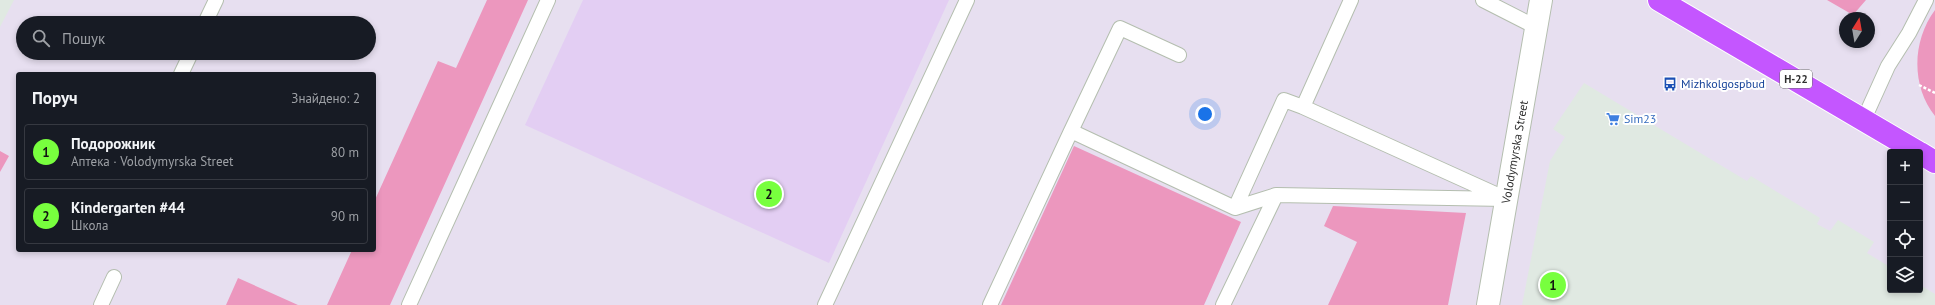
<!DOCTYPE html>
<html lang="uk">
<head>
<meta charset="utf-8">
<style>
  :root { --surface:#171b24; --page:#20242c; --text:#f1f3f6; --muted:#9ea1a6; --line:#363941; --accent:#78ff3e }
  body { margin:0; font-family:"PT Sans",sans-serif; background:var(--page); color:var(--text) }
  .controls { position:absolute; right:12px; bottom:12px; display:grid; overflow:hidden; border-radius:4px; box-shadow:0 2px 6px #0003 }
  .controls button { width:36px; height:36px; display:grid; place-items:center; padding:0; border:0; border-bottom:1px solid var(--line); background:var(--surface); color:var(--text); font:20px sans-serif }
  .compass { position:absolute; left:1839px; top:12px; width:36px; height:36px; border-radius:50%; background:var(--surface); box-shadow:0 2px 6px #0003; rotate:11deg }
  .you { position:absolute; left:1205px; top:114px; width:14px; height:14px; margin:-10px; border:3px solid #fff; border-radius:50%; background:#1a73e8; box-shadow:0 0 0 6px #1a73e833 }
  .badge { display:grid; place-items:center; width:26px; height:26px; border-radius:50%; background:var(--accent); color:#111; font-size:13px; font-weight:700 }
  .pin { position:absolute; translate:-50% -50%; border:2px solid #fff; box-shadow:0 1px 4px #0006 }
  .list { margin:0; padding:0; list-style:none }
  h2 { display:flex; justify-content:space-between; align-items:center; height:52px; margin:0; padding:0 16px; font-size:17px }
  h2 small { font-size:13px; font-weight:400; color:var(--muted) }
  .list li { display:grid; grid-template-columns:26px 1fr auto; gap:12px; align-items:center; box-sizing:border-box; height:56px; margin:0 8px 8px; padding:0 8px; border:1px solid var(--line); border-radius:4px }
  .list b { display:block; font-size:15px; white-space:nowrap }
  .list p { margin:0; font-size:13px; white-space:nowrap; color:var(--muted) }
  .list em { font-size:13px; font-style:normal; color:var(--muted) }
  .icon { flex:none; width:22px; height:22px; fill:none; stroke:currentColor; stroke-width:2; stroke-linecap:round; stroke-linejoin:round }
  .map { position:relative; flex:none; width:1935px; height:305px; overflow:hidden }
  .search { position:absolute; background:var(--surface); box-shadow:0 2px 6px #0003; left:16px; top:16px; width:360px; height:44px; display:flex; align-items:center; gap:10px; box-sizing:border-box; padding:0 14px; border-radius:22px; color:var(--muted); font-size:15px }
  .panel { position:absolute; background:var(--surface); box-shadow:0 2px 6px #0003; left:16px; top:72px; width:360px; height:180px; border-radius:4px }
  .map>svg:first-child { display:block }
  .industrial { fill:#e0e9e2 }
  .education { fill:#e3cef3 }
  .green { fill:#ec97be }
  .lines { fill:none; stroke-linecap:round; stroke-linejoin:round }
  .lane-casing { stroke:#b4beaf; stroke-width:16 }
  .secondary-casing { stroke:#b4beaf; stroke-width:24 }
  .primary-casing { stroke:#fff; stroke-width:24 }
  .path { stroke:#fff; stroke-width:2.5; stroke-dasharray:3 2; stroke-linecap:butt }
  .lane { stroke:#fff; stroke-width:14 }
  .secondary { stroke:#fff; stroke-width:22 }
  .primary { stroke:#c456ff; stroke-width:22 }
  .labels { text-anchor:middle; stroke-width:4; stroke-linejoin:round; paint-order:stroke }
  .shield { fill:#fff; stroke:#6d6d6d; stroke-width:1 }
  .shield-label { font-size:11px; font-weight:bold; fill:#2e2e2e }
  .transit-label { font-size:12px; fill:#164399; stroke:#fff; text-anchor:start }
  .shop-label { font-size:12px; fill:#366cbe; stroke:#fff; text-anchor:start }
  .street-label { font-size:12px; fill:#2e2e2e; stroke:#fff }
</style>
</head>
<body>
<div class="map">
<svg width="1935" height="305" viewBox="0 0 1935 305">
  <rect width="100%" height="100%" fill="#e7dff0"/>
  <path class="industrial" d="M 0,0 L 14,0 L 0,27 Z
    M 1584,83 L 1747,181 L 1751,176 L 1820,218 L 1817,224 L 1830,231 L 1838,220 L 1874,242 L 1867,253 L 1890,267 L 1890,290 L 1920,290 L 1920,285 L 1935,294 L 1935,305 L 1522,305 L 1550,161 L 1565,137 L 1553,129 Z"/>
  <path class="education" d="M 583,0 L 949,0 L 829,263 L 525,125 Z"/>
  <path class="green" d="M 487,0 L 528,0 L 390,305 L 327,305 L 352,250 L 374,250 L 374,202 L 438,61 L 456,68 Z
    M 1827,0 L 1866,0 L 1853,15 Z
    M 1935,10 L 1935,116 C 1911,86 1912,41 1935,10 Z
    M 1074,146 L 1241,222 L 1204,305 L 1001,305 Z
    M 0,151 L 9,156 L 0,172 Z
    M 1333,206 L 1466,213 L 1448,305 L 1328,305 L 1357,242 L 1324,226 Z
    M 238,278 L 298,305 L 226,305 Z"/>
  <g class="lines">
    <g class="lane-casing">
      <path id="lane" d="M 1351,0 L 1303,107 L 1502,197
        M 1483,0 L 1536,27
        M 205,23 L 216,0
        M 1179,55 L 1120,28 L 1071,131 L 1235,208 L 1276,195 L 1506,199
        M 181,74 L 191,53
        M 1864,119 L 1888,66 L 1909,33 L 1926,0
        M 1235,208 L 1284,100 L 1303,107
        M 101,305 L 114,277
        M 409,305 L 548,0
        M 825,305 L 967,0
        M 990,305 L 1071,131
        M 1223,305 L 1276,195"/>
    </g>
    <g class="secondary-casing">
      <path id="secondary" d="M 1488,305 L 1541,0"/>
    </g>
    <g class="primary-casing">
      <path id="primary" d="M 1659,0 L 1918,152
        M 1920,153 L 1935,162"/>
    </g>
    <path class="path" d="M 1919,85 L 1935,93"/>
    <use href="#lane" class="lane"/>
    <use href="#secondary" class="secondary"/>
    <use href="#primary" class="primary"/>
  </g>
  <defs>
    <g id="bus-bare" transform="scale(1.08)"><path d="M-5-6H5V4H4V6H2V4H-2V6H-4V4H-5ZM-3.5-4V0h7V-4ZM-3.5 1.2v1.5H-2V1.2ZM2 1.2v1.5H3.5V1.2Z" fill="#1a4fb4" stroke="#fff" stroke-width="2.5" paint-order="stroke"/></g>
    <g id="supermarket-bare" transform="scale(1.08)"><path d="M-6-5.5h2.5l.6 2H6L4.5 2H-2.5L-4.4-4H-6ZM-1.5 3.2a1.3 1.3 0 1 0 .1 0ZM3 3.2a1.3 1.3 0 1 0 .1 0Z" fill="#3f7fe0" stroke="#fff" stroke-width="2.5" paint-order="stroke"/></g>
  </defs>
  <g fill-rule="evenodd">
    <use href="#bus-bare" x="1670" y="84"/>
    <use href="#supermarket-bare" x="1613" y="119"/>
  </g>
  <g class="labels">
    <rect class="shield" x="1780" y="70" width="32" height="18" rx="3"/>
    <g class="shield-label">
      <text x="1796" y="83">Н-22</text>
    </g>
    <g class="transit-label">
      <text x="1681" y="88">Mizhkolgospbud</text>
    </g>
    <g class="shop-label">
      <text x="1624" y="123">Sim23</text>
    </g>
    <g class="street-label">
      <text transform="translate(1515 152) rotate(-80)" y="4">Volodymyrska Street</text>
    </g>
  </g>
</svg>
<div class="controls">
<button>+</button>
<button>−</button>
<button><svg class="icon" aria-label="locate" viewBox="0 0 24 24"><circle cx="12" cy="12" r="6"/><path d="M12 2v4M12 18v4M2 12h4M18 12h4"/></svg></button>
<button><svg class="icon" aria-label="layers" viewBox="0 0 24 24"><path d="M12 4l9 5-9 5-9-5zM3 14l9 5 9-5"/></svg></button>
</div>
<svg class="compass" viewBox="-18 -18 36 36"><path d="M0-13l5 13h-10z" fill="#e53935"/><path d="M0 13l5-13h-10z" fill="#9ea1a6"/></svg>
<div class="you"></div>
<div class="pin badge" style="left:1553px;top:285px">1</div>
<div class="pin badge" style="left:769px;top:194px">2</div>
<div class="search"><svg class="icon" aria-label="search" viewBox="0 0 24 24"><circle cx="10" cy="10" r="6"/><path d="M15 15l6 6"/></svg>Пошук</div>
<section class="panel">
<h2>Поруч<small>Знайдено: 2</small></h2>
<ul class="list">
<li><span class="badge">1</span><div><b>Подорожник</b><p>Аптека · Volodymyrska Street</p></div><em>80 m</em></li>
<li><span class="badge">2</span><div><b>Kindergarten #44</b><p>Школа</p></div><em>90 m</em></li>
</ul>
</section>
</div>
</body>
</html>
